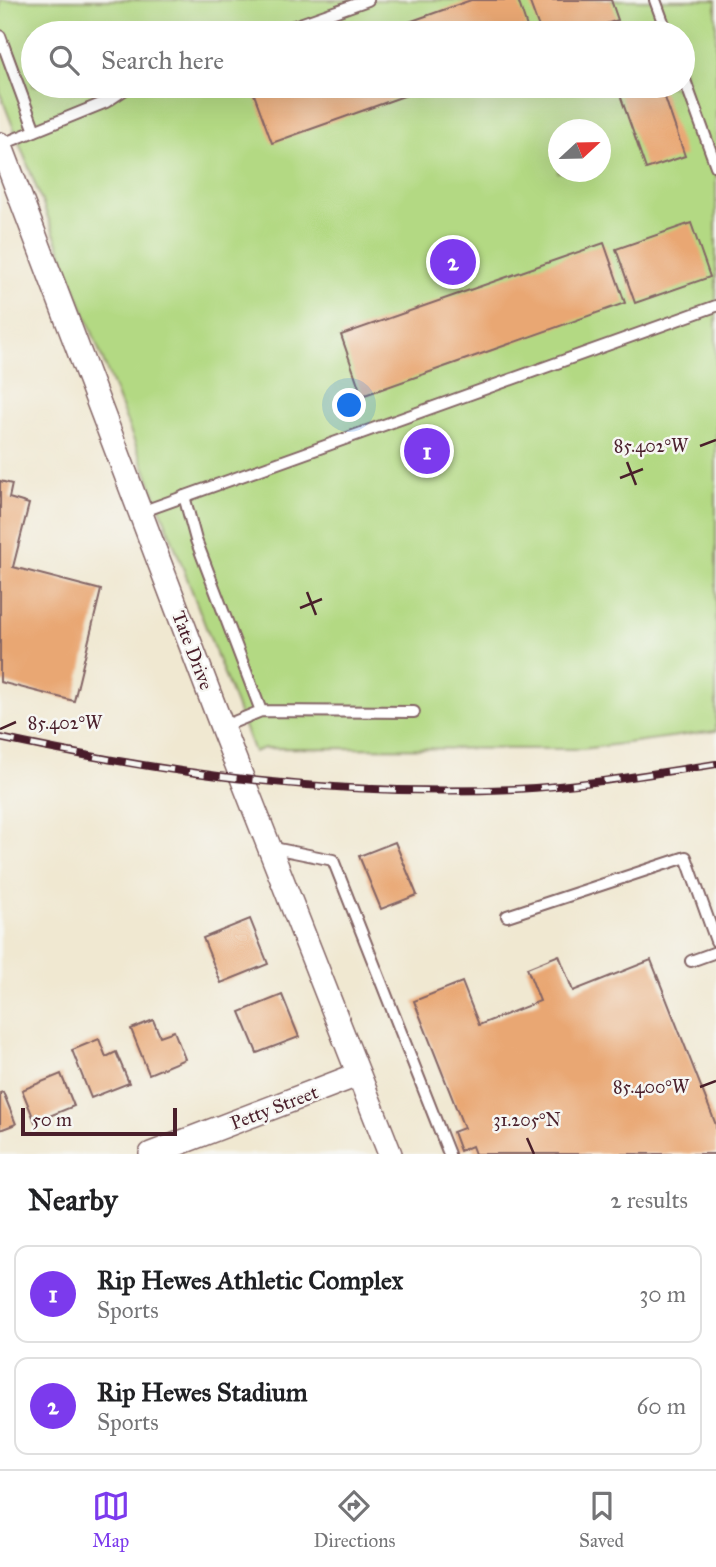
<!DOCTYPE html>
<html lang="en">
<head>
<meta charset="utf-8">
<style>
  :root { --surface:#fff; --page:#f6f6f6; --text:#202124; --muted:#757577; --line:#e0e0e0; --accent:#7c3aed }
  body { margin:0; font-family:"IM FELL Great Primer",serif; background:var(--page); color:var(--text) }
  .compass { position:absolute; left:548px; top:119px; width:63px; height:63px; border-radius:50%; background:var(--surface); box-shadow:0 7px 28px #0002; rotate:68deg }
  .scale { position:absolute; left:21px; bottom:18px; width:156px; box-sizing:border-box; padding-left:7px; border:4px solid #4a1f2b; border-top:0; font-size:19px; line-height:24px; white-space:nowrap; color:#4a1f2b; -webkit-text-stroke:5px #f6f6f2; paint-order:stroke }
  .you { position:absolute; left:350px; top:406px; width:24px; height:24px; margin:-18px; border:5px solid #fff; border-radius:50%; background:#1a73e8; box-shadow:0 0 0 10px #1a73e833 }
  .badge { display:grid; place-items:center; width:46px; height:46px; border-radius:50%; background:var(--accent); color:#fff; font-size:23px; font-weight:700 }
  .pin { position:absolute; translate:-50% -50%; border:4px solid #fff; box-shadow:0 2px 7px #0006 }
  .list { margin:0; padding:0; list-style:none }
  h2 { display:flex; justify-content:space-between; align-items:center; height:91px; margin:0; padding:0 28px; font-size:30px }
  h2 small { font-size:23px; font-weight:400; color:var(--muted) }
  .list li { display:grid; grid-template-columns:46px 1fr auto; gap:21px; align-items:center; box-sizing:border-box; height:98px; margin:0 14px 14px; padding:0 14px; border:2px solid var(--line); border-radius:14px }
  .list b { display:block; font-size:26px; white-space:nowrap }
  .list p { margin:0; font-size:23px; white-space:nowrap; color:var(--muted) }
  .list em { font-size:23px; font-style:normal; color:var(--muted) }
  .icon { flex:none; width:38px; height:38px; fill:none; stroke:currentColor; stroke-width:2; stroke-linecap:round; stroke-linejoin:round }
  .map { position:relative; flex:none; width:716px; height:1154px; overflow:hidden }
  .search { position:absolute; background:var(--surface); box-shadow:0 7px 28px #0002; left:21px; right:21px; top:21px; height:77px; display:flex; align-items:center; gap:18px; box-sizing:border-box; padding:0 24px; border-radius:38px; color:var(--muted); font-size:26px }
  .sheet { height:315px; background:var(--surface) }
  nav { display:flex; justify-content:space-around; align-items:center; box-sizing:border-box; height:98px; border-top:2px solid var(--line); background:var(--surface); font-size:19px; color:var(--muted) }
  nav a { display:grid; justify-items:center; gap:4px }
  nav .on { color:var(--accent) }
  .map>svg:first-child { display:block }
  .green { fill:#b3d983; stroke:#7e7c57; stroke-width:2; fill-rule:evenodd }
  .building { fill:#e9a773 }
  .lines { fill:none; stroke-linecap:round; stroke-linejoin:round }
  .lane-casing { stroke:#846565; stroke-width:14 }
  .street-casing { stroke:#846565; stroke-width:26 }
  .lane { stroke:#fff; stroke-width:10 }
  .street { stroke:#fff; stroke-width:23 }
  .rail-casing { stroke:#4a1f2b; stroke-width:8 }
  .rail { stroke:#f6f6f2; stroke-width:5; stroke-dasharray:16; stroke-linecap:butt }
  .ticks { fill:none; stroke:#4a1f2b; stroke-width:2.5 }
  .labels { text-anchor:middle; stroke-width:5; stroke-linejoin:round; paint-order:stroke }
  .street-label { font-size:19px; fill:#4a1f2b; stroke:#f6f6f2 }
  .ticks-label { font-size:18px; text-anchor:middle; fill:#4a1f2b; stroke:#f6f6f2; stroke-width:5; stroke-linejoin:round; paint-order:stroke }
</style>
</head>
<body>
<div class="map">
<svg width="716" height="1154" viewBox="0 0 716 1154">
  <rect width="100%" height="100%" fill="#f6f6f2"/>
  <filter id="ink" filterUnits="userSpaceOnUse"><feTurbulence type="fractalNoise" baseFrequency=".0143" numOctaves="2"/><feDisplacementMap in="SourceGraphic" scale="14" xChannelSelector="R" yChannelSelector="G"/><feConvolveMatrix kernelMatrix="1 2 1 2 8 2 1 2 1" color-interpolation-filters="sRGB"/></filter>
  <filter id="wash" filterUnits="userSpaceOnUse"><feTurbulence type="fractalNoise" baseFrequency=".00686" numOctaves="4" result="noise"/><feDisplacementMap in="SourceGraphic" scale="28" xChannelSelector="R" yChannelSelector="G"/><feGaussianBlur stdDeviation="1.57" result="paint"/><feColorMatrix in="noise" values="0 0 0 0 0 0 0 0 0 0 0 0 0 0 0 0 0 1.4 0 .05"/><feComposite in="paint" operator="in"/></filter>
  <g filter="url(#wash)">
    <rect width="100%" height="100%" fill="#f0e8d1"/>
    <path class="green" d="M 0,0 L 716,0 L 716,731 L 583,749 L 264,748 L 254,752 L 0,93 ZM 33,33 L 683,33 L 683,86 L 33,86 ZM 558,130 L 600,130 L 600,172 L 558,172 Z"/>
    <g id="blocks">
      <path class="building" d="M 471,0 L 518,0 L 529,33 L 378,33 Z
        M 529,0 L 611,0 L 618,20 L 579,33 L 541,33 Z
        M 251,86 L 432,86 L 272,143 Z
        M 628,86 L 661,86 L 685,156 L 646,169 L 618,89 Z
        M 691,223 L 710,277 L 635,303 L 616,249 Z
        M 604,243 L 625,303 L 362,396 L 341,335 Z
        M 0,481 L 12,484 L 9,498 L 29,504 L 13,567 L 101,590 L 74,701 L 0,682 Z
        M 395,842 L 417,895 L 381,909 L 359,856 Z
        M 250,919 L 268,964 L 221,983 L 203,938 Z
        M 559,955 L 573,991 L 651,960 L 716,1125 L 716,1154 L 475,1154 L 472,1146 L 460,1151 L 453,1132 L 464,1128 L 414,1001 L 462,982 L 479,1025 L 540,1001 L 527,968 Z
        M 282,995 L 299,1037 L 257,1053 L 240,1012 Z
        M 153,1020 L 160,1036 L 174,1031 L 185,1059 L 149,1074 L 131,1029 Z
        M 99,1039 L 106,1057 L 116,1052 L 129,1083 L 91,1098 L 72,1050 Z
        M 61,1074 L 74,1106 L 35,1122 L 22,1090 Z
        M 3,1092 L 16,1124 L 0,1130 L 0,1093 Z"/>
    </g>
  </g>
  <g filter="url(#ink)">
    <use href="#blocks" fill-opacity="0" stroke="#846565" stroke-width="2"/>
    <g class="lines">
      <g class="lane-casing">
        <path id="lane" d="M 655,0 L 667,33
          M 274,33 L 368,0
          M 0,36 L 35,131
          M 683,75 L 716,166
          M 0,145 L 106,102 L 130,86
          M 184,496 L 196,540 L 261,711 L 414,712
          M 141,512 L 716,306
          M 222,727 L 261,711
          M 269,847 L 333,860 L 449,1154
          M 507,916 L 686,857 L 716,941
          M 691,961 L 716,952"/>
      </g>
      <g class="street-casing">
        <path id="street" d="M 0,144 L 222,727 L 390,1154
          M 151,1154 L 357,1075"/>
      </g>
      <use href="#lane" class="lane"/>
      <use href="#street" class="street"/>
      <g class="rail-casing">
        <path id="rail" d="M 0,738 C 171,775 340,797 516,789 C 583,786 650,774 716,764"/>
      </g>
      <use href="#rail" class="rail"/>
    </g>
  </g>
  <path class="ticks" d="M 700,446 L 716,440M 627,462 L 636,485M 620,478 L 643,469M 307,592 L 316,615M 300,608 L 322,599M 0,729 L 16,722M 700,1087 L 716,1081M 527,1138 L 534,1154"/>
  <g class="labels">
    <g class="street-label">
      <text transform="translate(193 650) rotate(69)" y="7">Tate Drive</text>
      <text transform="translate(274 1107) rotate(-21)" y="7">Petty Street</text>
    </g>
  </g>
  <g class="ticks-label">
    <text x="651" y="452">85.402°W</text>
    <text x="65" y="729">85.402°W</text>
    <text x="651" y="1093">85.400°W</text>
    <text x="527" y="1126">31.205°N</text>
  </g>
</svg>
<svg class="compass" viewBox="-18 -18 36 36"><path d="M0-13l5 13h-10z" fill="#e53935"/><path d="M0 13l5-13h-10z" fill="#757577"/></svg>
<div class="scale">50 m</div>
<div class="you"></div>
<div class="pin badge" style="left:427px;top:451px">1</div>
<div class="pin badge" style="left:453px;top:262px">2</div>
<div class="search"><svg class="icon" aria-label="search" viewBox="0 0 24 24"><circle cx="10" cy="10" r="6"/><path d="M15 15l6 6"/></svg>Search here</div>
</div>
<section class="sheet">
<h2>Nearby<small>2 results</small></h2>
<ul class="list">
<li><span class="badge">1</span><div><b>Rip Hewes Athletic Complex</b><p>Sports</p></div><em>30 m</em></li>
<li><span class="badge">2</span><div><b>Rip Hewes Stadium</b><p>Sports</p></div><em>60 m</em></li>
</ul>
</section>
<nav>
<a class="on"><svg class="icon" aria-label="map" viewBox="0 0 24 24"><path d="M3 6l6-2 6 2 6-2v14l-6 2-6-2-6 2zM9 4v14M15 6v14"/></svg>Map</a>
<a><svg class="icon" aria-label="directions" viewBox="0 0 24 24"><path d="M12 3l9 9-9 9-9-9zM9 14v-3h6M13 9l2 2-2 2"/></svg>Directions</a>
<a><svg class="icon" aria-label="saved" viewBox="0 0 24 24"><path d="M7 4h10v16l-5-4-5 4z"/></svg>Saved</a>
</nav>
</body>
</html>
